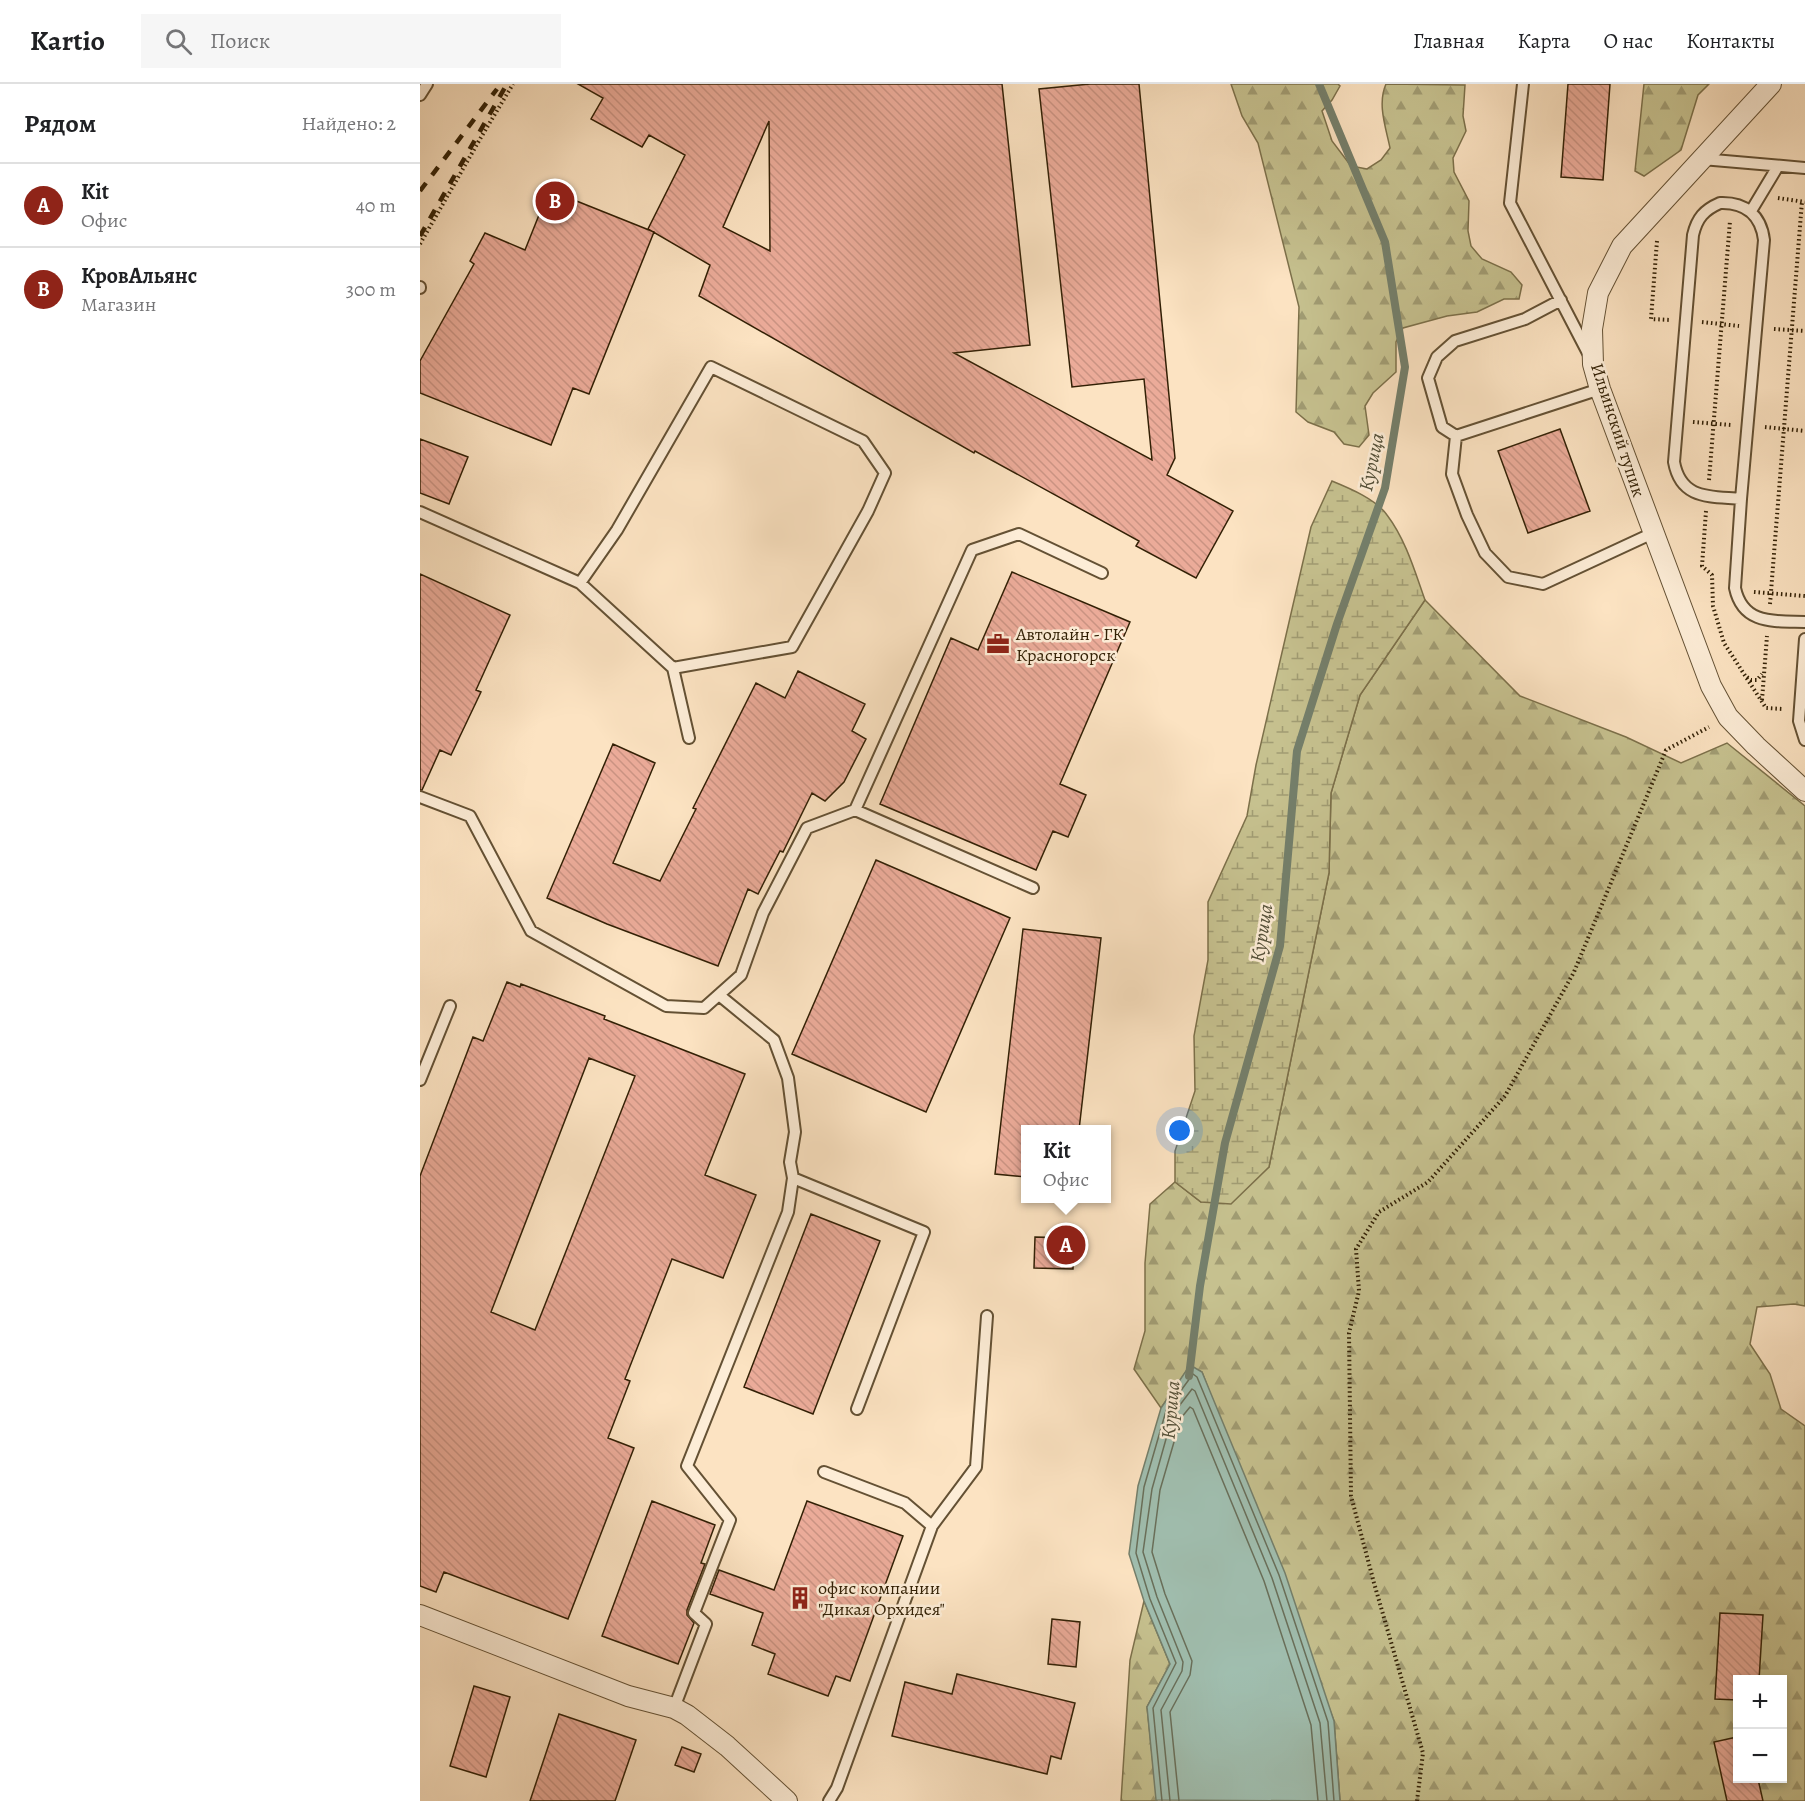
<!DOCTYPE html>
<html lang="ru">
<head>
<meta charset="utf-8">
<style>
  :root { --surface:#fff; --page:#f6f6f6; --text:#202124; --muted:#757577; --line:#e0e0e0; --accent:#8f2418 }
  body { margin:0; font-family:Alegreya,serif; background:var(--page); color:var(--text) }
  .controls { position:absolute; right:18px; bottom:18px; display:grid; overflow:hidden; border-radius:0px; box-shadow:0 3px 9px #0003 }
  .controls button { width:54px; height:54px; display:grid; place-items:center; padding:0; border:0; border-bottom:2px solid var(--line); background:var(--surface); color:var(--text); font:30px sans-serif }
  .you { position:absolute; left:760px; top:1047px; width:21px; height:21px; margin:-15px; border:4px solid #fff; border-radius:50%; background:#1a73e8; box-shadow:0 0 0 9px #1a73e833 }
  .badge { display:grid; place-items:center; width:39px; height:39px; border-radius:50%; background:var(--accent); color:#fff; font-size:20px; font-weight:700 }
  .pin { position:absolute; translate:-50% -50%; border:3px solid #fff; box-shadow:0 2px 6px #0006 }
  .popup { position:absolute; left:601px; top:1041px; width:90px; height:78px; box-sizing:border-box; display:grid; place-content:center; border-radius:0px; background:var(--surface); filter:drop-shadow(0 2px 4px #0005); font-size:20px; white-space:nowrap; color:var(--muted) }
  .popup b { font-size:22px; color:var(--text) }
  .popup::after { content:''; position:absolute; left:50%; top:100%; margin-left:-12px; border:12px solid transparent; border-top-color:var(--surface) }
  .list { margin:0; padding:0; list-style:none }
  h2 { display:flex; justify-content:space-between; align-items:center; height:78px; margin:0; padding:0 24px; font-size:26px }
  h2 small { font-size:20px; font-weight:400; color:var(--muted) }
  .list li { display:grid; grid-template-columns:39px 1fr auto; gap:18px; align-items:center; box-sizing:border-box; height:84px; padding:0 24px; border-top:2px solid var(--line) }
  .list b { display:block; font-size:22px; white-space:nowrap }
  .list p { margin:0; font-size:20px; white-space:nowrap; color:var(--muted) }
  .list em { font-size:20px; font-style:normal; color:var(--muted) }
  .icon { flex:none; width:33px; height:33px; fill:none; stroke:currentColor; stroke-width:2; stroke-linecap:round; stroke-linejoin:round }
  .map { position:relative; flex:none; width:1385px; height:1717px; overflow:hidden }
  header { display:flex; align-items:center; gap:36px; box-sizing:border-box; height:84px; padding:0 30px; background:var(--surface); border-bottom:2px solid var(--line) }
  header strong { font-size:28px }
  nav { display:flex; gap:33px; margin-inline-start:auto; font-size:21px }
  .search { width:420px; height:54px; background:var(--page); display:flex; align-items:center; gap:15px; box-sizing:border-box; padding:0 21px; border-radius:0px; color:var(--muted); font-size:22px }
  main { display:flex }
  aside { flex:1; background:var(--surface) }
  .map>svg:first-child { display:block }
  .forest { fill:url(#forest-firs); stroke:#7c704a; stroke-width:1.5; fill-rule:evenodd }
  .wetland { fill:url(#wetland-marsh); stroke:#7c704a; stroke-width:1.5 }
  .water { fill:#a0beaf; stroke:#747f6b; stroke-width:1.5 }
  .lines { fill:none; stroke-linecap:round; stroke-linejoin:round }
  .shore { stroke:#696f5a; stroke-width:1.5 }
  .stream { stroke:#747f6b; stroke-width:8 }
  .building { fill:url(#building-back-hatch); stroke:#322005; stroke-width:1.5; fill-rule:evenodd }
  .service-casing { stroke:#645134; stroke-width:14 }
  .minor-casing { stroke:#645134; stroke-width:22 }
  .path { stroke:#322005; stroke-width:4; stroke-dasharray:1.5 3; stroke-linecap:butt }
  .service { stroke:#fdedd7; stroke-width:10 }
  .minor { stroke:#fdedd7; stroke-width:20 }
  .rail { stroke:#322005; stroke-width:4.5; stroke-dasharray:10 10; stroke-linecap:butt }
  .labels { text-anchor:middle; stroke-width:5; stroke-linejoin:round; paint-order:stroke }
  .street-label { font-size:18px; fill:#322005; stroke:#fdedd7 }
  .poi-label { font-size:18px; fill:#322005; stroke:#fdedd7; text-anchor:start }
  .water-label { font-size:20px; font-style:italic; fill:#534f38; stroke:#fdedd7 }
</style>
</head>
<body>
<header>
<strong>Kartio</strong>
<div class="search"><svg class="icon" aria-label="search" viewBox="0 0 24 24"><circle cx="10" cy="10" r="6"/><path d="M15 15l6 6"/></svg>Поиск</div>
<nav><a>Главная</a><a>Карта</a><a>О нас</a><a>Контакты</a></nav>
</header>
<main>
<aside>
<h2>Рядом<small>Найдено: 2</small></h2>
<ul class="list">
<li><span class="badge">A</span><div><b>Kit</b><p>Офис</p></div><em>40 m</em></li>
<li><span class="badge">B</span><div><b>КровАльянс</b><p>Магазин</p></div><em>300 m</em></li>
</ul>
</aside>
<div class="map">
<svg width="1385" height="1717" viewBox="0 0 1385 1717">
  <defs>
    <pattern id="forest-firs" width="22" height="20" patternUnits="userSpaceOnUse" patternTransform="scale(1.5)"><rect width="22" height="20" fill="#c6c18f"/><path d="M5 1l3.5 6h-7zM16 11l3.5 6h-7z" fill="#a19c73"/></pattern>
    <pattern id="wetland-marsh" width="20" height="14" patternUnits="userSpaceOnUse" patternTransform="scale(1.5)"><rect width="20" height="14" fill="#c6c18f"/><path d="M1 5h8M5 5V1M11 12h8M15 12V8" fill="none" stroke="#a19c73"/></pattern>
    <pattern id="building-back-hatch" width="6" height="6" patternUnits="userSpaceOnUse" patternTransform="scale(1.5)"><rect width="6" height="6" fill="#ebab99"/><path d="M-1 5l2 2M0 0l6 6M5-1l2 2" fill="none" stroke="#ca9382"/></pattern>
  </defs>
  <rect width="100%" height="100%" fill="#fce3c2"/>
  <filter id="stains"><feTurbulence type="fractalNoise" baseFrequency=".00333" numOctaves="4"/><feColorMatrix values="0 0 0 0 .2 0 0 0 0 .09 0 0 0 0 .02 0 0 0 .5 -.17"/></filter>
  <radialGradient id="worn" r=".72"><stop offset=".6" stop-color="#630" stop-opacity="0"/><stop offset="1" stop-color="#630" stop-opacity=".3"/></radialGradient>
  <path class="forest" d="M 811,0 L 918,0 L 920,2 L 912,16 L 902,27 L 912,57 L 931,82 L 947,85 L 961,76 L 970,64 C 966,44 957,20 966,0 L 1045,1 L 1043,32 L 1046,47 L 1033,74 L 1034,88 L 1049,117 L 1048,147 L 1051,162 L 1062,175 L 1091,188 L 1102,201 L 1099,215 L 1084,215 L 1057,228 L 1027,232 L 983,244 L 976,258 L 976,288 L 953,309 L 945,322 L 949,351 L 939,363 L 924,360 L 914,348 L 888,338 L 876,328 L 879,223 L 838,59 L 822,32 Z
    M 1224,0 L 1289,0 L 1278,11 L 1261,66 L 1224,92 L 1215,87 Z
    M 1005,516 L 1100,612 L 1206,653 L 1261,679 L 1307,659 L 1385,722 L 1385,1222 L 1374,1220 L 1337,1223 L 1330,1260 L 1350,1290 L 1361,1325 L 1385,1342 L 1385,1717 L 920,1717 L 914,1637 L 782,1288 L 770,1282 L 741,1324 L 714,1285 L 725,1247 L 725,1179 L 730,1120 L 755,1098 L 781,1118 L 849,1083 L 909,789 L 911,709 L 940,611 ZM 1318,1596 L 1362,1596 L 1362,1694 L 1318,1694 Z
    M 724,1517 L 750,1580 L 727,1623 L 737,1717 L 701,1717 L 710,1576 Z"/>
  <path class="wetland" d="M 912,397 C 929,404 956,415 967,431 C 986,456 995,488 1005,516 L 940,611 L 911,709 L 909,789 L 849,1083 L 811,1120 L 781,1118 L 755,1098 L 755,1067 L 775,1007 L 774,952 L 788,876 L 788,818 L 827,732 L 836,681 L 891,443 Z"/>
  <path class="water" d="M 770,1281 L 782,1288 L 865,1489 L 914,1637 L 920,1717 L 736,1716 L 727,1623 L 750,1580 L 724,1517 L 709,1470 L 718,1402 L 741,1324 Z"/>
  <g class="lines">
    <path class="shore" d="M 742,1717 L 733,1624 L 756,1579 L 730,1515 L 716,1469 L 724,1403 L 746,1327 L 773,1290 L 777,1293 L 859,1491 L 908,1638 L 914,1717
      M 750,1717 L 741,1626 L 762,1587 L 763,1578 L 737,1513 L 723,1468 L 732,1405 L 753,1330 L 772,1305 L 775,1307 L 852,1494 L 900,1639 L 907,1717
      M 759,1717 L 750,1628 L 770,1591 L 772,1577 L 745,1510 L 732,1468 L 740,1406 L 761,1334 L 770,1323 L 773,1325 L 844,1497 L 891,1641 L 898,1717"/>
    <path class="stream" d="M 769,1292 L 780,1202 L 805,1059 L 860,862 L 877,667 L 917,540 L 965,404 L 985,283 L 965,158 L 899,0"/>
  </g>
  <path class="building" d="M 158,0 L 582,0 L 610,261 L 534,269 L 732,376 L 724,295 L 652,303 L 619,5 L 670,0 L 719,0 L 755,374 L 747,391 L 813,427 L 776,494 L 716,462 L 719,457 L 555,367 L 554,369 L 279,212 L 290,181 L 228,145 L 265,71 L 229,51 L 222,63 L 171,35 L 183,14 ZM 349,37 L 350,167 L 303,143 Z
    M 1148,0 L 1190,0 L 1183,96 L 1141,93 Z
    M 129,106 L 234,148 L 169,310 L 153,304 L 131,361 L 0,309 L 0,277 L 54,180 L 50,177 L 65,149 L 105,166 Z
    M 1140,345 L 1170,427 L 1108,449 L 1078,367 Z
    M 0,355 L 48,373 L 29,420 L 0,409 Z
    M 592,488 L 710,538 L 640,700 L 666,711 L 648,753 L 633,747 L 616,786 L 460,720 L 531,554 L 558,566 Z
    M 0,490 L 90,531 L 56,606 L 61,608 L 31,671 L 20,666 L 2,706 L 0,706 Z
    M 378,587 L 445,620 L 432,647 L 446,655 L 424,698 L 405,717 L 392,709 L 363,768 L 360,767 L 338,810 L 328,805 L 298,882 L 187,840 L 127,814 L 193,660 L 235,679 L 193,779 L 240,797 L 276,725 L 273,724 L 336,599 L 365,614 Z
    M 456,776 L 590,834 L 506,1028 L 372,970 Z
    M 603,845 L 681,854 L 659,1046 L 606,1046 L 606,1093 L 575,1090 Z
    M 87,898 L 100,903 L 101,900 L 185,932 L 184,935 L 325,990 L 285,1091 L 336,1111 L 303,1194 L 252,1175 L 205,1295 L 210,1297 L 188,1354 L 214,1364 L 148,1535 L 24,1488 L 16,1508 L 0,1502 L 0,1092 L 53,953 L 63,957 ZM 169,974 L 215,992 L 115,1246 L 71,1228 Z
    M 391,1130 L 460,1157 L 393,1330 L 324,1303 Z
    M 615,1153 L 654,1154 L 653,1185 L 614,1184 Z
    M 232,1417 L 295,1441 L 281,1479 L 285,1480 L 267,1526 L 267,1531 L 274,1539 L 258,1580 L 182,1552 Z
    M 387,1417 L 483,1452 L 430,1597 L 416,1592 L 408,1612 L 348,1590 L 355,1570 L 332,1561 L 343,1529 L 290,1510 L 299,1486 L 354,1506 Z
    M 1300,1529 L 1343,1531 L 1339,1596 L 1317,1596 L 1317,1616 L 1295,1615 Z
    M 632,1535 L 660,1538 L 656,1583 L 628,1580 Z
    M 537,1590 L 655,1619 L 641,1675 L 631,1672 L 627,1690 L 472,1652 L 485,1598 L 532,1610 Z
    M 54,1602 L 90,1613 L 66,1693 L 30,1682 Z
    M 139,1630 L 216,1656 L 195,1717 L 110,1717 Z
    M 1317,1653 L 1317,1695 L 1338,1695 L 1343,1717 L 1307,1717 L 1294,1658 Z
    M 262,1663 L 281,1670 L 274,1688 L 255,1681 Z"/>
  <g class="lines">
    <g class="service-casing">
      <path id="service" d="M 1103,0 L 1090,119 L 1169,271
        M 0,11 L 7,0
        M 1282,75 L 1385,84
        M 1300,119 C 1325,118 1341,131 1344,156 L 1321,415 C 1290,412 1261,416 1254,378 L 1273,151 C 1277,134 1284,126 1300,119 Z
        M 1331,127 L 1358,82
        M 0,204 L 0,203
        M 1141,216 L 1105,235 L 1035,257 L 1017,273 L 1008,294 L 1022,343 L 1036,352 L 1180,305
        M 1036,352 L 1032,390 L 1047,431 L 1065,469 L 1088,493 L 1123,500 L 1233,449
        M 1321,415 L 1315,504 C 1323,541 1354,537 1385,538
        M 0,428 L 160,499 L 253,584 L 269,654
        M 160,499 L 197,446 L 291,283 L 443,357 L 465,389 L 448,427 L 372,563 L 253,584
        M 1385,555 L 1379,637 L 1385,656
        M 0,713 L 50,732 L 111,847 L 246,922 L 284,924 L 321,891 L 343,829 L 387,744 L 435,726 L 552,466 L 599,450 L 682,489
        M 435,726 L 613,804
        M 299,911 L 354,956 L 368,994 L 375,1048 L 370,1078 L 373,1094 L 504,1148 L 437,1325
        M 0,996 L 30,922
        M 404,1388 L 485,1419 L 512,1442
        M 254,1624 L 286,1540 L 274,1529 L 310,1436 L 267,1382 L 368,1128 L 373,1094
        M 409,1717 L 417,1704 L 512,1442 L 556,1383 L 567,1232"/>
    </g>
    <g class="minor-casing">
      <path id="minor" d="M 1351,0 L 1202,162 L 1178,209 L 1172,245 L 1173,280 L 1180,305 L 1291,602 L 1308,633 L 1336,662 L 1385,707
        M 0,1531 L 208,1612 L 254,1624 L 267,1631 L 307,1662 L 367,1717"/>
    </g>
    <path class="path" d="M 1358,114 L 1385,118
      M 1237,157 L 1231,235 L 1251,236
      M 0,160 L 60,55 L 93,0
      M 1282,238 L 1319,242
      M 1354,245 L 1385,247
      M 1273,338 L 1311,341
      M 1345,343 L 1385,347
      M 1289,396 L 1310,137
      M 1286,427 L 1282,482 L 1292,491 L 1293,522 L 1304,559 L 1346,624 L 1363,625
      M 1334,508 L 1385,512
      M 1350,520 L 1382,117
      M 1327,593 L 1331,596 L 1337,596 L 1342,590
      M 1342,616 L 1347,552
      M 997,1717 L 1003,1669 L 954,1499 L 931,1412 L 929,1249 L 939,1207 L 936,1165 L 959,1128 L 1008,1098 L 1085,1012 L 1154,888 L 1246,666 L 1289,643"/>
    <use href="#service" class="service"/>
    <use href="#minor" class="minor"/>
    <path class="rail" d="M 0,107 L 77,5
      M 0,152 L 87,0"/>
  </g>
  <defs>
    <g id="office-bare" transform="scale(1.8)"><path d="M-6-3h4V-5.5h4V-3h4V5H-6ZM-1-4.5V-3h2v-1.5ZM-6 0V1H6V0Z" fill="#8f2418" stroke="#fdedd7" stroke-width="2.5" paint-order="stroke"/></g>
    <g id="building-bare" transform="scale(1.8)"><path d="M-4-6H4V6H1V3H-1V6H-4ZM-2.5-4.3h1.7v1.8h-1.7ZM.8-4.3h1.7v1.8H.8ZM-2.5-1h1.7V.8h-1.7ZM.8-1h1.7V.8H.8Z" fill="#8f2418" stroke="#fdedd7" stroke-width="2.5" paint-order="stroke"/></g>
  </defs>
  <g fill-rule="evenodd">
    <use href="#office-bare" x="578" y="560"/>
    <use href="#building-bare" x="380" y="1514"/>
  </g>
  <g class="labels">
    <g class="street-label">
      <text transform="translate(1198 346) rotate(72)" y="6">Ильинский тупик</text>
    </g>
    <g class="poi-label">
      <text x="596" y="556">Автолайн - ГК<tspan x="596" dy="21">Красногорск</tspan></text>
      <text x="398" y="1510">офис компании<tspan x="398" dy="21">"Дикая Орхидея"</tspan></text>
    </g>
    <g class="water-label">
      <text transform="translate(951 378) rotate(-78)" y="7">Курица</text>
      <text transform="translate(841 849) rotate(-81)" y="7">Курица</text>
      <text transform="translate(750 1326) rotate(-85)" y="7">Курица</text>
    </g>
  </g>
  <rect width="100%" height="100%" filter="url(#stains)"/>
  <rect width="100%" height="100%" fill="url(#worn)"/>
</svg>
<div class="controls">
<button>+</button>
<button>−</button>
</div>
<div class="you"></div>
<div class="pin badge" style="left:646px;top:1161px">A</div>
<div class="popup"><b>Kit</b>Офис</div>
<div class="pin badge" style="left:135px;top:117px">B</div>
</div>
</main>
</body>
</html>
